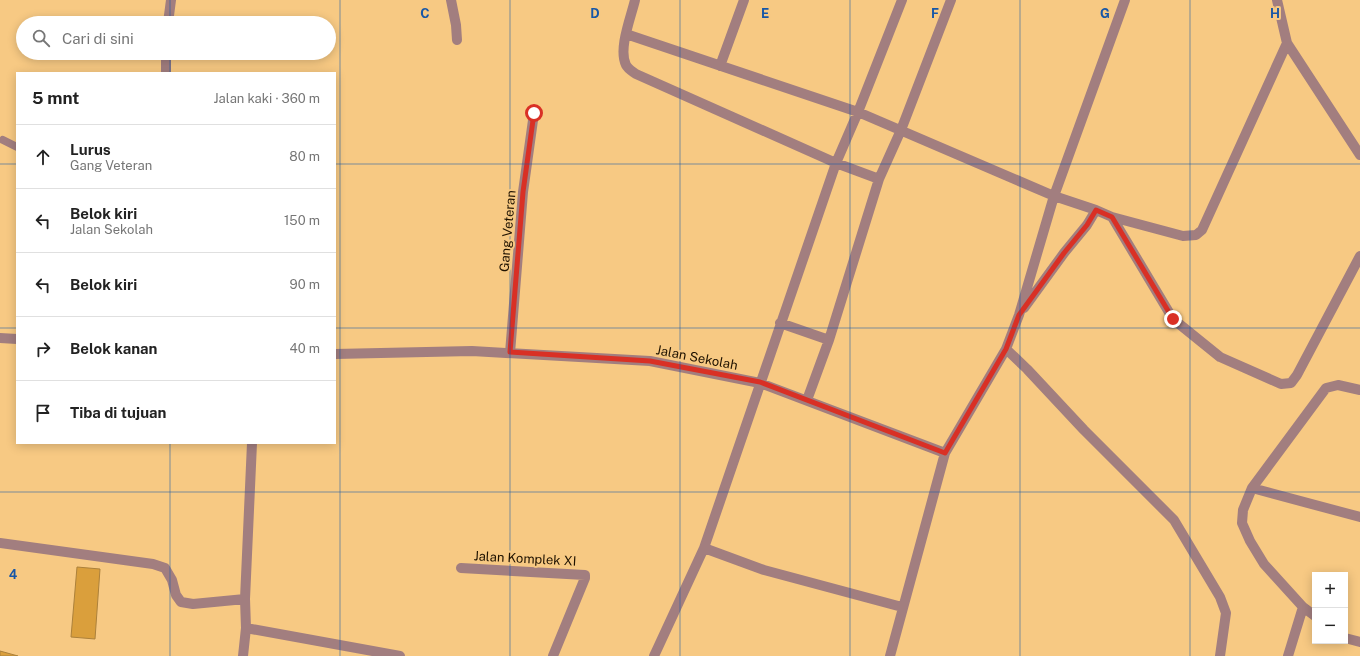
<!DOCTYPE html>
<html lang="id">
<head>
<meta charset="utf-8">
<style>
  :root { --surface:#fff; --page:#f2f2f2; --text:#222; --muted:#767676; --line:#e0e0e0 }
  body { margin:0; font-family:"Public Sans",sans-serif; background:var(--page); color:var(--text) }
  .controls { position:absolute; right:12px; bottom:12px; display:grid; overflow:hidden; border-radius:0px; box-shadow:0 2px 10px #0003 }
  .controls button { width:36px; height:36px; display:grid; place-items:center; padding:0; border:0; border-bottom:1px solid var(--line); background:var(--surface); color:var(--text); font:20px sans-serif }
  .stop { position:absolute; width:12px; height:12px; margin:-9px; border:3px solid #d93025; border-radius:50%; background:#fff }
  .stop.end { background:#d93025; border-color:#fff; box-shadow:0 1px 4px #0008 }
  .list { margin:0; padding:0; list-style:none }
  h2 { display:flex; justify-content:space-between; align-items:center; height:52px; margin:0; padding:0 16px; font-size:17px }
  h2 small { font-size:13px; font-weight:400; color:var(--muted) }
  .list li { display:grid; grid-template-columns:26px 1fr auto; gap:12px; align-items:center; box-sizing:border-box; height:64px; padding:0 16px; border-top:1px solid var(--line) }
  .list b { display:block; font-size:15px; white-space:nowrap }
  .list p { margin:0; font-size:13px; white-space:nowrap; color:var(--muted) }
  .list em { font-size:13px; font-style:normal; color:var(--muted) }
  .icon { flex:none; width:22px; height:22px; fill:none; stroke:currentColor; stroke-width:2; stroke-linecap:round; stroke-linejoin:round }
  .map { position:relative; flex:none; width:1360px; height:656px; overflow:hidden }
  .search { position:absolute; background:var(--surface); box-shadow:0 2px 10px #0003; left:16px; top:16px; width:320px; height:44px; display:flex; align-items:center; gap:10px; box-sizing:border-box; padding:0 14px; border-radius:22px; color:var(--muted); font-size:15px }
  .panel { position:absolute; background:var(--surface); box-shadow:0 2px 10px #0003; left:16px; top:72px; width:320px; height:372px; border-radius:0px }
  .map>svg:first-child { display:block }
  .building { fill:#da9f3c; stroke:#ac813b }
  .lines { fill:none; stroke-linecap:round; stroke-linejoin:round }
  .service { stroke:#a27e7f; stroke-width:8 }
  .minor { stroke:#a27e7f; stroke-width:10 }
  .route { stroke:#d93025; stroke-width:5 }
  .grid { fill:none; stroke:#1757a7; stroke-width:1; stroke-opacity:0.55 }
  .labels { text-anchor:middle; stroke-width:4; stroke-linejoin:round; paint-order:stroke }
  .street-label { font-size:13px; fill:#1f1200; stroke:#f7c983 }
  .grid-label { font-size:13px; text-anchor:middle; font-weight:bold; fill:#1757a7; stroke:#f7c983; stroke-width:4; stroke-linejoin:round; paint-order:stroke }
</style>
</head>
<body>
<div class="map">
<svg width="1360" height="656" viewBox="0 0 1360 656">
  <rect width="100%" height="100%" fill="#f7c983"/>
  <path class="building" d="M 77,567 L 100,569 L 95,639 L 71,637 Z
    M 0,651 L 18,656 L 0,656 Z"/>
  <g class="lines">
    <path class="service" d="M 3,140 L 17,147"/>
    <path class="minor" d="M 451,0 L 456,25 L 457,40
      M 635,0 C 631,17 618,49 626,65 C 628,69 632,71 636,74 L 836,163 L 879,179
      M 1277,0 L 1287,43 L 1360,155
      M 168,23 L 171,0
      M 626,34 L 858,112 L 1054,196 L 1096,210 L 1112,217 L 1183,236 L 1196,235 L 1202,230 L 1287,43
      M 720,66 L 744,0
      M 166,73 L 166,53
      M 1112,217 L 1173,319 L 1220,357 L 1281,384 L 1291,383 L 1297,375 L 1360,256
      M 1024,308 L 1064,253 L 1087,225 L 1096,210
      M 780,323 L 829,340
      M 0,338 L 17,339
      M 1006,349 L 1027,369 L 1084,430 L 1174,520 L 1220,597 L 1226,613 L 1220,656
      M 510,353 L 523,192 L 534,113
      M 335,354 L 472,351 L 650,361 L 760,383 L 945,453
      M 807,400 L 829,340 L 879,179 L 901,130 L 951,0
      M 1252,488 L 1360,517
      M 0,543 L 153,564 L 165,568 L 172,580 L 176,595 L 181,602 L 193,604 L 245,599
      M 704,548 L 764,570 L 902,607
      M 461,568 L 585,575 L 585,578 L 553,656
      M 1315,616 L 1303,607 L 1264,564 L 1250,541 L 1242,523 L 1243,510 L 1252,488 L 1326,388 L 1338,385 L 1360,390
      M 246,628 L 400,656
      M 1345,638 L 1360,642
      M 243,656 L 246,628 L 245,599 L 252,443
      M 654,656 L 704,548 L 836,163 L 858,112 L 902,0
      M 890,656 L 945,453 L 1006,349 L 1019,315 L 1054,196 L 1125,0
      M 1288,656 L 1303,607"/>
  </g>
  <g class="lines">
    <path class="route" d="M 534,113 L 523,192 L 510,352 L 650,361 L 760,382 L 945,453 L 1006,349 L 1019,315 L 1064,253 L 1087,225 L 1096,210 L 1112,217 L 1173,319"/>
  </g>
  <path class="grid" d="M 170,0 L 170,23M 340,0 L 340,656M 510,0 L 510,656M 680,0 L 680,656M 850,0 L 850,656M 1020,0 L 1020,656M 1190,0 L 1190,656M 170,53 L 170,73M 0,164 L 17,164M 335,164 L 1360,164M 0,328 L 17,328M 335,328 L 1360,328M 170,443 L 170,656M 0,492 L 1360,492"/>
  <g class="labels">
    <g class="street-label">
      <text transform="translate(507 231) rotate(-85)" y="5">Gang Veteran</text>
      <text transform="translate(697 357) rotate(11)" y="5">Jalan Sekolah</text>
      <text transform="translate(525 558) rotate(3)" y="5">Jalan Komplek XI</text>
    </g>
  </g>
  <g class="grid-label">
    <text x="425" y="18">C</text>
    <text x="595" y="18">D</text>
    <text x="765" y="18">E</text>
    <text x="935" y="18">F</text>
    <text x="1105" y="18">G</text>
    <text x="1275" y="18">H</text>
    <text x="13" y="579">4</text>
  </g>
</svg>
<div class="controls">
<button>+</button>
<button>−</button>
</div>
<div class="stop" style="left:534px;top:113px"></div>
<div class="stop end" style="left:1173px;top:319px"></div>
<div class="search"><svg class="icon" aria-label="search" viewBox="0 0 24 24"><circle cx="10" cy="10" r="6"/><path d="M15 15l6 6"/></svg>Cari di sini</div>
<section class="panel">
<h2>5 mnt<small>Jalan kaki · 360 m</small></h2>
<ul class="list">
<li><svg class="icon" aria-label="ahead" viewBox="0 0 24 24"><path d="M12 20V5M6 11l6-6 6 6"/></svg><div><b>Lurus</b><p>Gang Veteran</p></div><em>80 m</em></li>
<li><svg class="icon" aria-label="left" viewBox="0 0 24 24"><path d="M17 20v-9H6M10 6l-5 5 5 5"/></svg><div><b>Belok kiri</b><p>Jalan Sekolah</p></div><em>150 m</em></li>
<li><svg class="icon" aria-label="left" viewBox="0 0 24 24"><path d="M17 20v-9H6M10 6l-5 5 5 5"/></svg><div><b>Belok kiri</b></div><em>90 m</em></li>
<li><svg class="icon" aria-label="right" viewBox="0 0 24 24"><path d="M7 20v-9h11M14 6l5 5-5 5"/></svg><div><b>Belok kanan</b></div><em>40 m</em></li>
<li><svg class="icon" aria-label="arrive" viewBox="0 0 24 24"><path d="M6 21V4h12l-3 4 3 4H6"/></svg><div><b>Tiba di tujuan</b></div></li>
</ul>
</section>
</div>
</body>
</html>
